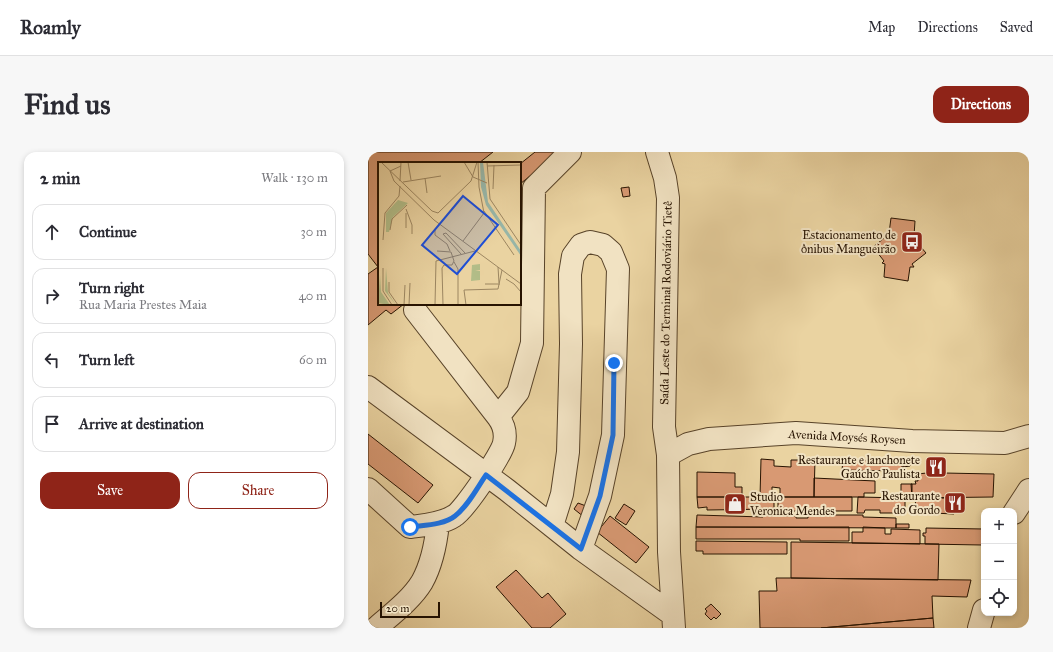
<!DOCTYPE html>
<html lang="en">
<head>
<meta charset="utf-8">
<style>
  :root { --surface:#fff; --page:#f7f7f7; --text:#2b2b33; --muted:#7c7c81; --line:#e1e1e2; --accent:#8f2418 }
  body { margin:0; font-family:"IM FELL Great Primer",serif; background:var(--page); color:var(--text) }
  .controls { position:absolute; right:12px; bottom:12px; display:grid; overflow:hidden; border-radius:8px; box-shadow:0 2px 6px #0003 }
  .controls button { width:36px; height:36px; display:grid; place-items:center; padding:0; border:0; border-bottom:1px solid var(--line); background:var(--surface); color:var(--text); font:20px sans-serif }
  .scale { position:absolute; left:12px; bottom:10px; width:60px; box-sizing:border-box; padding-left:4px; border:2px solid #271301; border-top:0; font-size:11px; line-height:14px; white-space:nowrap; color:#271301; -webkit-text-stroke:3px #f1e2c2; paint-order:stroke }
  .stop { position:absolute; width:12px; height:12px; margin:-9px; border:3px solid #1a73e8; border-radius:50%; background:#fff }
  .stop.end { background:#1a73e8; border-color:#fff; box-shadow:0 1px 4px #0008 }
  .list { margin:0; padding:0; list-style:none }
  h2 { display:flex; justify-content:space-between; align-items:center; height:52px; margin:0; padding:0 16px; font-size:17px }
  h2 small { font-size:13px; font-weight:400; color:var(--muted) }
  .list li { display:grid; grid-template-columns:26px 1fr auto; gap:12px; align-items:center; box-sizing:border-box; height:56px; margin:0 8px 8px; padding:0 8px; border:1px solid var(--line); border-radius:12px }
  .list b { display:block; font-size:15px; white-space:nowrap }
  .list p { margin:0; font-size:13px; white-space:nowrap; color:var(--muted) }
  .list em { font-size:13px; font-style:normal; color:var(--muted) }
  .actions { display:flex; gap:8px; padding:12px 16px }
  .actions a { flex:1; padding:9px 0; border:1px solid var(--accent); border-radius:12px; text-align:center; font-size:14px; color:var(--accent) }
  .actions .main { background:var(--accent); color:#fff }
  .icon { flex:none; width:22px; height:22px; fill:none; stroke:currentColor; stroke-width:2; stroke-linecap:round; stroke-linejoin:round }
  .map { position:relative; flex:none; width:661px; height:476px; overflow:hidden; border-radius:12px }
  header { display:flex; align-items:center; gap:24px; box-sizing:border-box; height:56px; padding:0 20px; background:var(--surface); border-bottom:1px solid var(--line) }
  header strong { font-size:19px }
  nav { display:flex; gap:22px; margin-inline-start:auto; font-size:14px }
  .intro { display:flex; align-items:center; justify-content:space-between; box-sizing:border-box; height:96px; padding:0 24px }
  h1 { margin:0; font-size:28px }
  .button { padding:10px 18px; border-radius:12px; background:var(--accent); color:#fff; font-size:14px; font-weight:700 }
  main { display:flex; gap:24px; padding:0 24px }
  aside { flex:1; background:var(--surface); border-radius:12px; box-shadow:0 2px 6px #0003 }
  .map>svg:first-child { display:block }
  .building { fill:#d89973; stroke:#271301 }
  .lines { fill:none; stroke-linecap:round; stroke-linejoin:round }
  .minor-casing { stroke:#584329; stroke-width:24 }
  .minor { stroke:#f1e2c2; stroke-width:22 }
  .route { stroke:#1a73e8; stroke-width:5 }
  .labels { text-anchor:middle; stroke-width:4; stroke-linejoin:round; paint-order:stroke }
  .poi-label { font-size:12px; fill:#271301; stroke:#f1e2c2; text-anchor:end }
  .street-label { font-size:12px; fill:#271301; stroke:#f1e2c2 }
  .inset-road { fill:none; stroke:#9c8661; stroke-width:1 }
  .view { fill:#1d4ed8; fill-opacity:0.15; stroke:#1d4ed8; stroke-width:2 }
  .inset-edge { fill:none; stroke:#271301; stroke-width:2 }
</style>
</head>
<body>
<header>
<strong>Roamly</strong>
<nav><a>Map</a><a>Directions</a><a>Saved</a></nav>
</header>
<div class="intro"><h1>Find us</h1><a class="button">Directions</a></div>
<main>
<aside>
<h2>2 min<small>Walk · 130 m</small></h2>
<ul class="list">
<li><svg class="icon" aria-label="ahead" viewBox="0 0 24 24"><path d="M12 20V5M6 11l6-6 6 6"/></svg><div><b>Continue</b></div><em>30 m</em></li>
<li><svg class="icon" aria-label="right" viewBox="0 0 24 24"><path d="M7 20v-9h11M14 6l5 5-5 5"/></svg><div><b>Turn right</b><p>Rua Maria Prestes Maia</p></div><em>40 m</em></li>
<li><svg class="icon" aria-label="left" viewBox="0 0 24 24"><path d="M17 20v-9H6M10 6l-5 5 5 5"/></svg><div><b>Turn left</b></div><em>60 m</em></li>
<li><svg class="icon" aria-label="arrive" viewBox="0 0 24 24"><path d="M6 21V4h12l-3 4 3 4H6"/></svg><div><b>Arrive at destination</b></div></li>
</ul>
<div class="actions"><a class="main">Save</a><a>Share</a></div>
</aside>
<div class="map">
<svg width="661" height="476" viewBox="0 0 661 476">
  <rect width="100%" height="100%" fill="#ead3a1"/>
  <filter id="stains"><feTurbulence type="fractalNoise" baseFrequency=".005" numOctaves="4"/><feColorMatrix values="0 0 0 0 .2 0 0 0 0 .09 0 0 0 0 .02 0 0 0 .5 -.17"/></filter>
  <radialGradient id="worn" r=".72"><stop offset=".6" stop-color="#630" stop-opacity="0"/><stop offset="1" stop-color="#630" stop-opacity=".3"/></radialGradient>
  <path class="building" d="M 0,0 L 125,0 L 111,11 L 11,11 L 11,152 L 36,152 L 23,162 L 18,158 L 0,173 L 0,122 L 10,115 L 0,102 Z
    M 167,0 L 192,0 L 152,32 L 152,12 Z
    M 261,35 L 262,44 L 255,45 L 253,36 Z
    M 523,66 L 547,69 L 546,84 L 549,85 L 546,87 L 558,101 L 544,112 L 546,115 L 542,115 L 540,129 L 516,125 L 517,112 L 514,111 L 516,109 L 505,95 L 520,83 L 519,80 L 521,81 Z
    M 0,282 L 65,333 L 50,351 L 0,312 Z
    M 393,307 L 406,308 L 406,314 L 423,315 L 423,308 L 447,308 L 446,345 L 412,345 L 412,336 L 404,335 L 404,345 L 392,345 Z
    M 475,308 L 534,309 L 534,319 L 474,318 Z
    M 535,309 L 542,310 L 542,314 L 535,315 Z
    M 558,311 L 576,311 L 576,321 L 626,322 L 625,345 L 544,346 L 543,332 L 548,332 L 547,329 L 550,329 L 549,322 L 559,321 Z
    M 329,320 L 367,321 L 367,335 L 374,335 L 374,345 L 329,345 Z
    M 446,326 L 507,329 L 507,341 L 496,341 L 496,345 L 446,345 Z
    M 533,332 L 544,332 L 544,346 L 533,346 Z
    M 329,345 L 406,345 L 406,357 L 339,358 L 339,355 L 330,356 Z
    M 406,345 L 484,345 L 484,359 L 410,359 L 410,349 L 406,350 Z
    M 490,345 L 537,346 L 537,361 L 512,361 L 512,358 L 497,358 L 496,361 L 489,361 Z
    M 547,346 L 586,346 L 586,362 L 565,361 L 565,358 L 548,357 Z
    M 210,351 L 218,354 L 216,365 L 206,357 Z
    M 256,352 L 267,359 L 258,373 L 247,366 Z
    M 329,363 L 395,365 L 395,363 L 428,364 L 428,366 L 440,366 L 440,363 L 495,363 L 495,365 L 528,366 L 528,376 L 328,375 Z
    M 242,364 L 281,395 L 268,411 L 229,380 Z
    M 528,372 L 541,372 L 541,376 L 528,376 Z
    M 328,375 L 481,375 L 481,389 L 432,389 L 432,387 L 328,387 Z
    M 495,375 L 517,376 L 517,382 L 523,382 L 523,377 L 552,378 L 552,392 L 484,391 L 484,380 L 495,380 Z
    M 558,376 L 616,377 L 616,384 L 614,393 L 557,392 L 557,384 L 555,384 L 555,381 L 558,381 Z
    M 328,389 L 419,390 L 419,402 L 335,402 L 335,399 L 328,399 Z
    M 423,390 L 571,392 L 570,428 L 423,426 Z
    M 148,418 L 174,446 L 180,441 L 198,462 L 182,476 L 164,476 L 128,435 Z
    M 408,426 L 423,426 L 603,428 L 599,445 L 564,444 L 565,466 L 453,476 L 392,476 L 391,439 L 409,439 Z
    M 343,452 L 353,462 L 348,467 L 346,465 L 343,468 L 337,462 L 339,459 L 337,457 Z
    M 565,466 L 566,476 L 453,476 Z"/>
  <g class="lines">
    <g class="minor-casing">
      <path id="minor" d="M 289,0 L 297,26 L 300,46 L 296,275 L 300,303 L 301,400 L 306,476
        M 0,235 L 139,338 L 213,397 L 305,463
        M 130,265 L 150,240 L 164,191 L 166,36 L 202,0
        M 300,303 L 320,292 L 341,287 L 428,281 L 544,289 L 637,291 L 661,284
        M 0,337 L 42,375 C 56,373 74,372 86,364 C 96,359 134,302 136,291 C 138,282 136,273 130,265 L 47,158
        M 646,361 L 661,338
        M 184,374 L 194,342 L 200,300 L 203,192 L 202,122 L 205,104 L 213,93 L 222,90 L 235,93 L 243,100 L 250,117 L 245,283 L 232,344 L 213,397
        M 8,476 C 24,462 43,448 54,430 C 64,412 68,391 70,371
        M 611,476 L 616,458"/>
    </g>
    <use href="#minor" class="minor"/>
  </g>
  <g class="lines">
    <path class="route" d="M 42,375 C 56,373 76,373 87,364 C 100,354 109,336 118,323 L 213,397 L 232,344 L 245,283 L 246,211"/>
  </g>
  <defs>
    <g id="bus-square" transform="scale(1.15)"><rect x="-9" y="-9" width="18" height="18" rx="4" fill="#8f2418" stroke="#f1e2c2"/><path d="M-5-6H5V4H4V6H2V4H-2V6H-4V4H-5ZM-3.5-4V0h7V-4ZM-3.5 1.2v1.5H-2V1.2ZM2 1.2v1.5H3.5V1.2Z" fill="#fff"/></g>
    <g id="restaurant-square" transform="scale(1.15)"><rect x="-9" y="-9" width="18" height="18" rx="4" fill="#8f2418" stroke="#f1e2c2"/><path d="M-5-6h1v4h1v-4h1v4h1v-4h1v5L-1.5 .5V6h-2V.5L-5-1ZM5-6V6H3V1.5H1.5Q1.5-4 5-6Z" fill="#fff"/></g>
    <g id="shop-square" transform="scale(1.15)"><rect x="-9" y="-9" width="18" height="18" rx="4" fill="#8f2418" stroke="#f1e2c2"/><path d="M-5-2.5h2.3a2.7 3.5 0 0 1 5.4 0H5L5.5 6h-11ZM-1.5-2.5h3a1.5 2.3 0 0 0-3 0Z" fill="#fff"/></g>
  </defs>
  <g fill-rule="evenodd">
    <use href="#bus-square" x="544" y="90"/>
    <use href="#restaurant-square" x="568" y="315"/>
    <use href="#restaurant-square" x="587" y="351"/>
    <use href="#shop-square" x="367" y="352"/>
  </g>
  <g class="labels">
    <g class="poi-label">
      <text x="528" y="87">Estacionamento de<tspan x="528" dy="14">ônibus Mangueirão</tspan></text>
      <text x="552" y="312">Restaurante e lanchonete<tspan x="552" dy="14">Gaúcho Paulista</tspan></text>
      <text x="572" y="348">Restaurante<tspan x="572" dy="14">do Gordo</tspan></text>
      <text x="382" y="349" text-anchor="start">Studio<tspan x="382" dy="14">Veronica Mendes</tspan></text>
    </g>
    <g class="street-label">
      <text transform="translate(298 151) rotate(-89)" y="4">Saída Leste do Terminal Rodoviário Tietê</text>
      <text transform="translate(479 285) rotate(3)" y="4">Avenida Moysés Roysen</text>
    </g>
  </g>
  <g transform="translate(10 10)">
    <rect width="143" height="143" fill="#ead3a1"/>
    <path d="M 20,38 L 30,41 L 15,55 L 11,70 L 8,70 L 8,51 ZM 102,102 L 102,108 L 97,109 L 102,109 L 102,118 L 93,119 L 94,103 ZM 8,106 L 10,131 L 18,143 L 7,129 ZM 2,113 L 3,130 L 12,143 L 0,141 Z" fill="#b2bd88"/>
    <path d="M 102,0 L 105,0 L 110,40 L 143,89 L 143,94 L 108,43 L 103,25 Z" fill="#98b7a9"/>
    <path class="inset-road" d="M 3,0 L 54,49 L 60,51 L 93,19 L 99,0M 30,0 L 33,18M 86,0 L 95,15 L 109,21M 109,0 L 112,37 L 143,83M 109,4 L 143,3M 12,9 L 16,19 L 56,58 L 143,122M 12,9 L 23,4M 47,16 L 49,31M 22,19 L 23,0M 25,20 L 63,14M 115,27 L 116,3M 28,47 L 34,63 L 34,72M 106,49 L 136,93M 28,51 L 28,66M 57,67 L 57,73 L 69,82 L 72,89M 12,68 L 14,57 L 29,43M 5,78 L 7,51 L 21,34 L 22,24M 85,79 L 106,51 L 101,25 L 100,0M 59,89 L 73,90 L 76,99 L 74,103 L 66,103 L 64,106 L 65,143M 83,92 L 65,72 L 68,71 L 87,91M 76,100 L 80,107 L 80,143M 120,105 L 121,121M 5,106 L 5,129 L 14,143M 128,117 L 136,122 L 143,130M 11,120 L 11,130 L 20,143M 107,122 L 122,122M 26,143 L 27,123M 31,143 L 32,121M 57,143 L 58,99 L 97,89M 88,143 L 86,128 L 120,127 L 124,108"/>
    <path class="view" d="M 85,34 L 120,63 L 79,112 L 44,83 Z"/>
    <rect width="143" height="143" class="inset-edge"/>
  </g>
  <rect width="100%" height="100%" filter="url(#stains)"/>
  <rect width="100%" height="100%" fill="url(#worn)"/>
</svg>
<div class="controls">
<button>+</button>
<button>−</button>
<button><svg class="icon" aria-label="locate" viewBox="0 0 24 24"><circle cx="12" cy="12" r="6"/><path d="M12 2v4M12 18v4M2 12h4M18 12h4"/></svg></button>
</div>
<div class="scale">20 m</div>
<div class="stop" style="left:42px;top:375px"></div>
<div class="stop end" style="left:246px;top:211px"></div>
</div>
</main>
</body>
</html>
